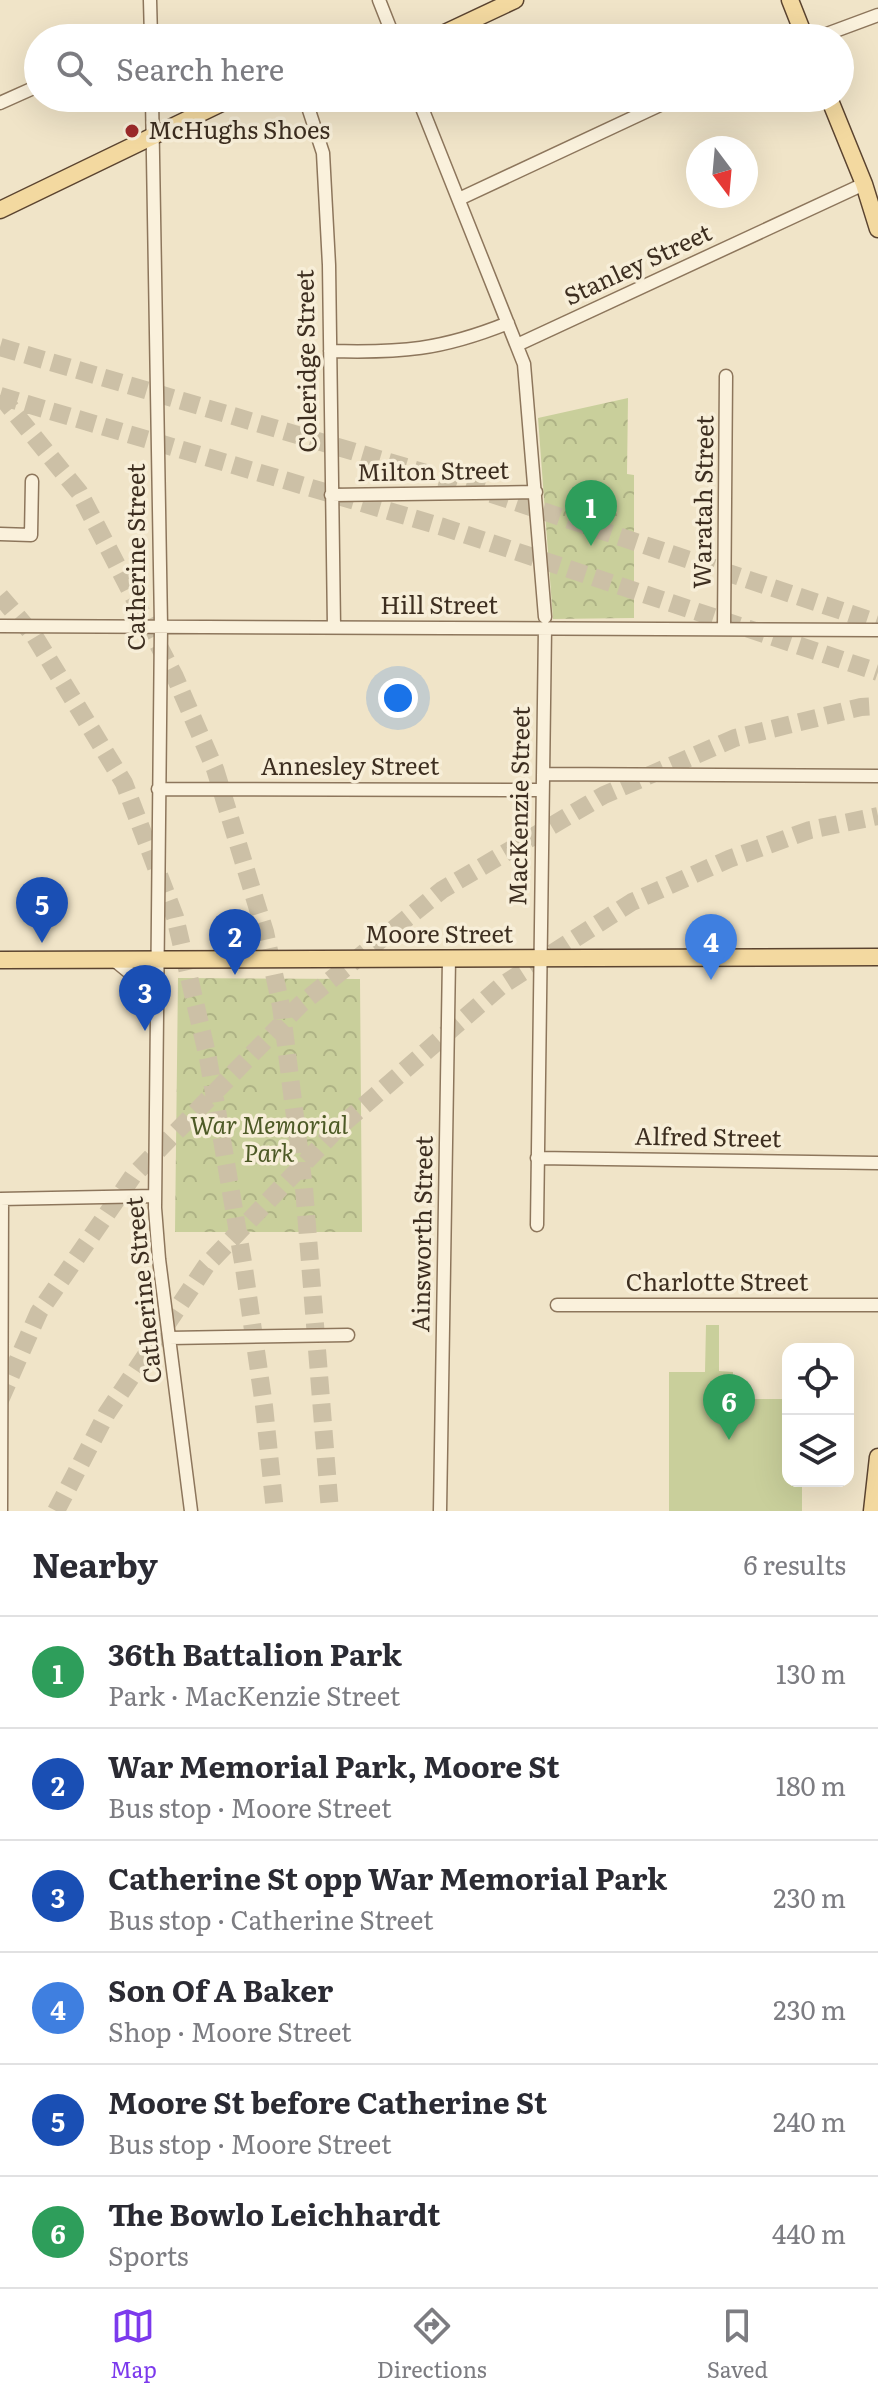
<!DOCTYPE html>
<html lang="en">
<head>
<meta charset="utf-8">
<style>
  :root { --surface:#fff; --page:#f2f2f3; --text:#2b2b33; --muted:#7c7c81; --line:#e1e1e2; --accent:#7c3aed }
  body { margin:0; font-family:Literata,serif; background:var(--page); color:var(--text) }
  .controls { position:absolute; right:24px; bottom:24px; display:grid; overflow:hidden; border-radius:16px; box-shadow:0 8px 32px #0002 }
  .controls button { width:72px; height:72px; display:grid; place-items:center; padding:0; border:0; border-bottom:2px solid var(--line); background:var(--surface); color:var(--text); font:40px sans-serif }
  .compass { position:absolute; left:686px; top:136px; width:72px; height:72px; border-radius:50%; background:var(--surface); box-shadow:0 8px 32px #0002; rotate:164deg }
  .you { position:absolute; left:398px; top:698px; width:28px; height:28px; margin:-20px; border:6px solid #fff; border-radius:50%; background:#1a73e8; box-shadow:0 0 0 12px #1a73e833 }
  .badge { display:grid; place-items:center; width:52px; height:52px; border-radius:50%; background:var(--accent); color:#fff; font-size:26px; font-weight:700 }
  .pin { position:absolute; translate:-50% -66px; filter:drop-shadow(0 2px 4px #0008) }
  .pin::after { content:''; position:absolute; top:42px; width:28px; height:24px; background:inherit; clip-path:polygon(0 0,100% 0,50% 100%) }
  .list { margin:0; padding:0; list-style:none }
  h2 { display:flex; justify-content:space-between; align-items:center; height:104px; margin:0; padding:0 32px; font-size:34px }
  h2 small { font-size:26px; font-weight:400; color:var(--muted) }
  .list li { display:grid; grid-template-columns:52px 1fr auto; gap:24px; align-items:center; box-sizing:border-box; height:112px; padding:0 32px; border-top:2px solid var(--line) }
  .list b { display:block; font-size:30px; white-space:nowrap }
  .list p { margin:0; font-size:26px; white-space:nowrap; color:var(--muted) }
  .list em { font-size:26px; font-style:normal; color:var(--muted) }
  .icon { flex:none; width:44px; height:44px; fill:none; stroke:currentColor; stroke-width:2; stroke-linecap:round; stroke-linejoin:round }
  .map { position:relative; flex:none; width:878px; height:1511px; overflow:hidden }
  .search { position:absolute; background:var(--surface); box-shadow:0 8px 32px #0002; left:24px; right:24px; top:24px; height:88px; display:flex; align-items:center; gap:20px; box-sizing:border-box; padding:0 28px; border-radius:44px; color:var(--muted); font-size:30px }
  .sheet { height:776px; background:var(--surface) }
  nav { display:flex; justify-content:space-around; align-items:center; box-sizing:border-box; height:112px; border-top:2px solid var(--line); background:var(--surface); font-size:22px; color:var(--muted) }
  nav a { display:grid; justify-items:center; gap:4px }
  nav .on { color:var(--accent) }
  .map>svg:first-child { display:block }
  .green { fill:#c9cf9b }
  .park { fill:url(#park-crowns) }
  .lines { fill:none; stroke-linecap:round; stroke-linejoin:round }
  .highway-tunnel { stroke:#ccc0a6; stroke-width:18; stroke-dasharray:18 9; stroke-linecap:butt }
  .minor-casing { stroke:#8d765c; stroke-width:15 }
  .major-casing { stroke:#5b4430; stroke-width:19 }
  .minor { stroke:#faf1dc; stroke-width:12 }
  .major { stroke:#f3d9a0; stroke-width:16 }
  .poi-dot { fill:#9e2a2b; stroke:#f7eed8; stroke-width:3 }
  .labels { text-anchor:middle; stroke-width:7; stroke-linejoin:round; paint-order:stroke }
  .poi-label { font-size:24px; fill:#3d2e20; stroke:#f7eed8; text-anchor:start }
  .street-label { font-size:24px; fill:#3d2e20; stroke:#f7eed8 }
  .park-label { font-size:24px; font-style:italic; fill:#4d5a26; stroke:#f7eed8 }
</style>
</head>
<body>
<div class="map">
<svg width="878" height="1511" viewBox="0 0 878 1511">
  <defs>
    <pattern id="park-crowns" width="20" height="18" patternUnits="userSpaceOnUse" patternTransform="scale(2)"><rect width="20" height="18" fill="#c9cf9b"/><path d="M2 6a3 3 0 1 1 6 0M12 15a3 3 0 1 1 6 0" fill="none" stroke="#aeb285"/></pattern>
  </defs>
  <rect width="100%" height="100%" fill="#f0e4c8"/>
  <path class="green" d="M 706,1325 L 719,1325 L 719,1371 L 733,1372 L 733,1399 L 788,1399 L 788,1481 L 802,1481 L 802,1511 L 669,1511 L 669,1372 L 705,1372 Z"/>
  <path class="park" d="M 628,398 L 627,474 L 634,475 L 634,618 L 553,619 L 538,418 Z
    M 178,978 L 360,979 L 362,1232 L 175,1232 Z"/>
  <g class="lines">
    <path class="highway-tunnel" d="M 0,347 L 453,481 L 878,623
      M 0,395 L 79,492 L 175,677 L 215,769 L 265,932 L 281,1006 L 304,1188 L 330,1511
      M 0,396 L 443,527 L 878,672
      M 0,596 L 35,637 L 124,783 L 175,917 L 208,1058 L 244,1268 L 264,1406 L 275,1511
      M 0,1400 L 39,1312 L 133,1176 L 301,1004 L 442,890 L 604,795 L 735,738 L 861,707 L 878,706
      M 56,1511 L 107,1413 L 206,1266 L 336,1130 L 501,986 L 632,902 L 729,859 L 810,830 L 878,816"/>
    <g class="minor-casing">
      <path id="minor" d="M 150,0 L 151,38
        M 379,0 L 394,38
        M 816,38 L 878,15
        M 152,98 L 161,626 L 155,1208 L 159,1259 L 191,1511
        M 305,98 L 323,153 L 329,265 L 334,627
        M 418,98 L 524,364 L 545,617
        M 0,103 L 38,86
        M 459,199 L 675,98
        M 517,345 L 864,184
        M 330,351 C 401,353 441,350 508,323
        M 331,495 L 536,492
        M 0,534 L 31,535 L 32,481
        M 0,626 L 878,630
        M 724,629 L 726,376
        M 543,774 L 878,776
        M 158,789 L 542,790
        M 114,960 L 141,982 L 153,1010
        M 537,1158 L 878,1163
        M 0,1199 L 155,1196
        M 537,1225 L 545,628
        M 557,1305 L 878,1305
        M 169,1338 L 348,1335
        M 1,1511 L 2,1199
        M 440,1511 L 449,959"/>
    </g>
    <g class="major-casing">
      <path id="major" d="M 790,0 L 805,38
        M 434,38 L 515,0
        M 829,98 L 864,184 L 878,229
        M 0,210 L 232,98
        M 0,960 L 878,957
        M 872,1511 L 878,1457"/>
    </g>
    <use href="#minor" class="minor"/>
    <use href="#major" class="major"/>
  </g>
  <circle class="poi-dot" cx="132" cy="131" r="8"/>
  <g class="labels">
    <g class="poi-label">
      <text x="148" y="139">McHughs Shoes</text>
    </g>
    <g class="street-label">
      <text transform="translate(638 265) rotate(-25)" y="8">Stanley Street</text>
      <text transform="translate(307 361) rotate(-91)" y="8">Coleridge Street</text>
      <text transform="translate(433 472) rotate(-1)" y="8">Milton Street</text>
      <text transform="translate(704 502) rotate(-89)" y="8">Waratah Street</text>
      <text transform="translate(137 557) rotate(-90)" y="8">Catherine Street</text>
      <text x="439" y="614">Hill Street</text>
      <text x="350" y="775">Annesley Street</text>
      <text transform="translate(520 806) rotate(-89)" y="8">MacKenzie Street</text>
      <text x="439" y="943">Moore Street</text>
      <text transform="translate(708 1138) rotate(1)" y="8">Alfred Street</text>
      <text transform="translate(423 1234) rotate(-89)" y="8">Ainsworth Street</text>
      <text x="717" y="1291">Charlotte Street</text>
      <text transform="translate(144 1290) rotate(-96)" y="8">Catherine Street</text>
    </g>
    <g class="park-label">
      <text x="269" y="1134">War Memorial<tspan x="269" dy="28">Park</tspan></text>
    </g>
  </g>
</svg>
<div class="controls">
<button><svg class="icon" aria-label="locate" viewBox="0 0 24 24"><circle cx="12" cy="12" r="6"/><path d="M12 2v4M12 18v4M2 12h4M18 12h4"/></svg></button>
<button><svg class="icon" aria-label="layers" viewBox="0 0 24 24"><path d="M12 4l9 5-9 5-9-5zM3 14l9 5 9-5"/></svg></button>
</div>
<svg class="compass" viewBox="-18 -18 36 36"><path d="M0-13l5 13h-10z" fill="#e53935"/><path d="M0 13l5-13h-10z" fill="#7c7c81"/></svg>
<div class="you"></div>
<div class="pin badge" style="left:591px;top:546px;background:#2e9e5b">1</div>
<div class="pin badge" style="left:235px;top:975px;background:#1a4fb4">2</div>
<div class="pin badge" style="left:145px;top:1031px;background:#1a4fb4">3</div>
<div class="pin badge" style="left:711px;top:980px;background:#3f7fe0">4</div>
<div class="pin badge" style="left:42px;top:943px;background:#1a4fb4">5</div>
<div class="pin badge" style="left:729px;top:1440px;background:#2e9e5b">6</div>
<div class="search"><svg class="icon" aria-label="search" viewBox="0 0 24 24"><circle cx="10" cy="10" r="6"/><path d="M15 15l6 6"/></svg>Search here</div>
</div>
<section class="sheet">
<h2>Nearby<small>6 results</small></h2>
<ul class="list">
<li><span class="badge" style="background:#2e9e5b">1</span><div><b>36th Battalion Park</b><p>Park · MacKenzie Street</p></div><em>130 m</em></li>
<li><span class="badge" style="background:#1a4fb4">2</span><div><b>War Memorial Park, Moore St</b><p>Bus stop · Moore Street</p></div><em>180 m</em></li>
<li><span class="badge" style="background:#1a4fb4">3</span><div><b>Catherine St opp War Memorial Park</b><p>Bus stop · Catherine Street</p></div><em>230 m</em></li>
<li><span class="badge" style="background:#3f7fe0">4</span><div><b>Son Of A Baker</b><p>Shop · Moore Street</p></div><em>230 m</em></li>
<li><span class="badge" style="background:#1a4fb4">5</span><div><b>Moore St before Catherine St</b><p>Bus stop · Moore Street</p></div><em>240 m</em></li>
<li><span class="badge" style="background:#2e9e5b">6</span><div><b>The Bowlo Leichhardt</b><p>Sports</p></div><em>440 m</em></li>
</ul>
</section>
<nav>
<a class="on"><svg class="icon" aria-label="map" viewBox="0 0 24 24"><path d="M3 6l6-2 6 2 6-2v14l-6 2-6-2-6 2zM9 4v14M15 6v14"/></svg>Map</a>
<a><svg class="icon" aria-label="directions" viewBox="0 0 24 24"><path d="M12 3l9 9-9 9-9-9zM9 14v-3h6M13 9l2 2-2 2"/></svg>Directions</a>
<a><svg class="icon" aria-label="saved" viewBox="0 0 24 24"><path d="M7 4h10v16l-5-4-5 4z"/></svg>Saved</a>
</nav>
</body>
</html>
